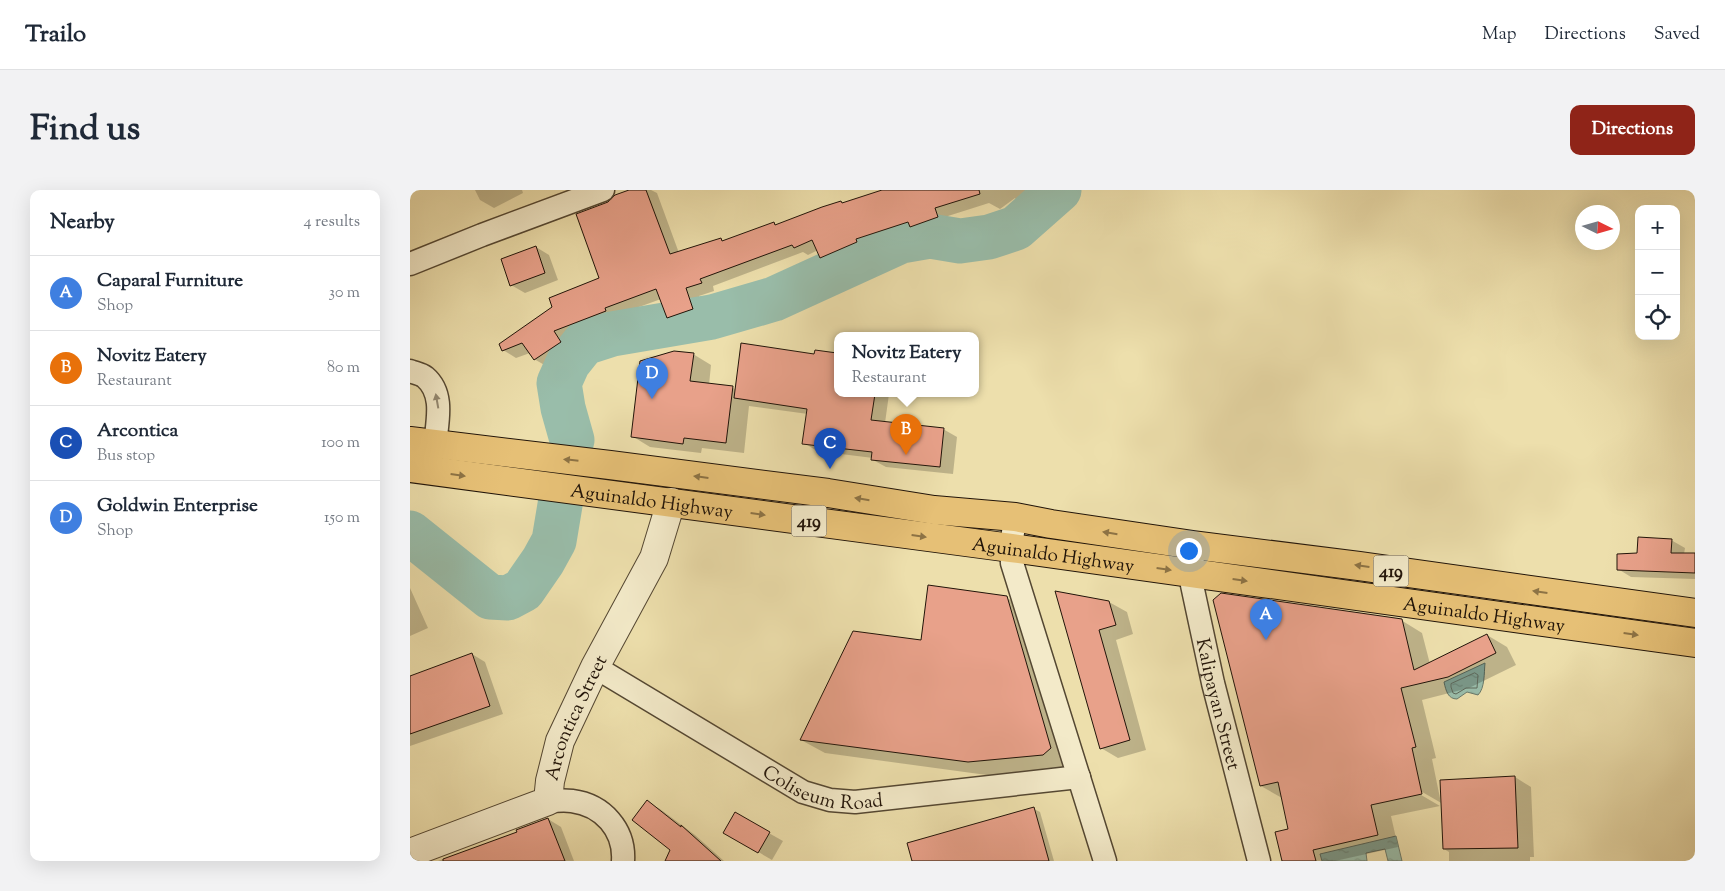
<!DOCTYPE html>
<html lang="en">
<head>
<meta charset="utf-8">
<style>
  :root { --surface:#fff; --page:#f2f2f3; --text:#1f2937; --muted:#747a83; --line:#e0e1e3; --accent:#8f2418 }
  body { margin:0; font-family:"Sorts Mill Goudy",serif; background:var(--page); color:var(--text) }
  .controls { position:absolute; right:15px; top:15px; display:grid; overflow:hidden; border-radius:10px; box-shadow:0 5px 20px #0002 }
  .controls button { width:45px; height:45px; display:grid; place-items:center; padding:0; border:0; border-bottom:1px solid var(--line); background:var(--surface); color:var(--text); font:25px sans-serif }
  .compass { position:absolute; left:1165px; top:15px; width:45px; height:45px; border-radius:50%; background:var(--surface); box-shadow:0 5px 20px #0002; rotate:95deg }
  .you { position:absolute; left:778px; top:360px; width:18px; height:18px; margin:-12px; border:4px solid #fff; border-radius:50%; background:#1a73e8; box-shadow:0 0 0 8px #1a73e833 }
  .badge { display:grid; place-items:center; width:32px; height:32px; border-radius:50%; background:var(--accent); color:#fff; font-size:16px; font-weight:700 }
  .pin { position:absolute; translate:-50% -41px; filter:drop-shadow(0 1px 2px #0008) }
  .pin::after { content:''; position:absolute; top:26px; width:18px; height:15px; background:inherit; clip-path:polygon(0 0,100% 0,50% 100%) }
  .popup { position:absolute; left:424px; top:142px; width:145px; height:65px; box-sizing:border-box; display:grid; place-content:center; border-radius:10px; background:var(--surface); filter:drop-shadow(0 1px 4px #0005); font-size:16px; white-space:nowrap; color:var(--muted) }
  .popup b { font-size:19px; color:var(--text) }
  .popup::after { content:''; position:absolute; left:50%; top:100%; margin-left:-10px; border:10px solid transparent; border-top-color:var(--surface) }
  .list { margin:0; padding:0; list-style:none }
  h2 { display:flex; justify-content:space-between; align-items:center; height:65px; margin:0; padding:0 20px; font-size:21px }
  h2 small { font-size:16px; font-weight:400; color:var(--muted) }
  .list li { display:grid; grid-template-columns:32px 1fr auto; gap:15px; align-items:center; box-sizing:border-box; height:75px; padding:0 20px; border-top:1px solid var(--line) }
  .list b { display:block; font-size:19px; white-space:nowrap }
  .list p { margin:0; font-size:16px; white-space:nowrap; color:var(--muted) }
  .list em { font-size:16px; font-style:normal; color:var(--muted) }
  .icon { flex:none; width:28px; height:28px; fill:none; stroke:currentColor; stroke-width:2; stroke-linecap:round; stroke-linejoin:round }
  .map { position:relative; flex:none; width:1285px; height:671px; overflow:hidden; border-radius:10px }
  header { display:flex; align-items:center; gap:30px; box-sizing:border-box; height:70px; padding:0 25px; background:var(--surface); border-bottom:1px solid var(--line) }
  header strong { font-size:24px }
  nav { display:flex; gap:28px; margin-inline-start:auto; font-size:18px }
  .intro { display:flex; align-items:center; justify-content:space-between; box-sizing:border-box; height:120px; padding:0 30px }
  h1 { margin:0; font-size:35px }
  .button { padding:12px 22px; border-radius:10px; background:var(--accent); color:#fff; font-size:18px; font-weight:700 }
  main { display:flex; gap:30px; padding:0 30px }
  aside { flex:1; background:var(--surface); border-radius:10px; box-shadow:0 5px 20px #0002 }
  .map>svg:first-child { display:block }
  .water { fill:url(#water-ripples); stroke:#69796a }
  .shadow { fill:#0003 }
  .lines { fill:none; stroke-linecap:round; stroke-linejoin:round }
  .shore { stroke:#5d685a; stroke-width:1 }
  .river { stroke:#99bdaa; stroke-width:45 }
  .building { fill:#e8a18a; stroke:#211409 }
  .minor-casing { stroke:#544732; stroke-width:25 }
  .tertiary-casing { stroke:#544732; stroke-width:30 }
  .trunk-casing { stroke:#211409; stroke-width:30 }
  .minor { stroke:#f3eac9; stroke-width:22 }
  .tertiary { stroke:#f3eac9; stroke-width:28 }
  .trunk { stroke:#e6c076; stroke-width:28 }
  .oneway { fill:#948a73 }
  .oneway2 { fill:#8d7345 }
  .labels { text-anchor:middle; stroke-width:4; stroke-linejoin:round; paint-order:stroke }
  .shield { fill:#f3eac9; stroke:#605443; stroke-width:1 }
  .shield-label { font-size:18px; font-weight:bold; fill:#211409 }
  .street-label { font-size:19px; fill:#211409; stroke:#f3eac9 }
</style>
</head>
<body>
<header>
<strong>Trailo</strong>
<nav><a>Map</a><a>Directions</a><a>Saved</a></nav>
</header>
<div class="intro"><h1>Find us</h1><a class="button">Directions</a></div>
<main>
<aside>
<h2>Nearby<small>4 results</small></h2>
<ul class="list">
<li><span class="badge" style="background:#3f7fe0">A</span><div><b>Caparal Furniture</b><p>Shop</p></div><em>30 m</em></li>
<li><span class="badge" style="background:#e8710a">B</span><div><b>Novitz Eatery</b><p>Restaurant</p></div><em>80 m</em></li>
<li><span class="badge" style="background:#1a4fb4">C</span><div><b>Arcontica</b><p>Bus stop</p></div><em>100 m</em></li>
<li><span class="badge" style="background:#3f7fe0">D</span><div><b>Goldwin Enterprise</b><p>Shop</p></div><em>150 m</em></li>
</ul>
</aside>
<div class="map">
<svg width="1285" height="671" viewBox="0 0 1285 671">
  <defs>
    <pattern id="water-ripples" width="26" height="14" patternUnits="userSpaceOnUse" patternTransform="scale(1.25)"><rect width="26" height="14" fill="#99bdaa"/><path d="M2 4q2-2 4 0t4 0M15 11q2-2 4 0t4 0" fill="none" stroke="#84a291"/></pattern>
  </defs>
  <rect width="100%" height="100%" fill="#eddfac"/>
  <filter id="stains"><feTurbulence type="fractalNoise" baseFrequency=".004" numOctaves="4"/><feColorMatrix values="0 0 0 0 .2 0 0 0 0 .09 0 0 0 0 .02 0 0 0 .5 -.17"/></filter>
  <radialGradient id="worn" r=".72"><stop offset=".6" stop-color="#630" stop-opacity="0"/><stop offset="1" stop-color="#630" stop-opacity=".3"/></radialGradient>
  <path class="water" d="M 1075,473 C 1074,483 1075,498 1068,505 L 1057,502 L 1047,509 C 1038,509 1036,501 1034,492 Z
    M 986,646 L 992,671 L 978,671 L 975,659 L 956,663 L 957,671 L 912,671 L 910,664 Z"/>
  <path class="shadow" d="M 65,0 L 112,0 L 113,3 L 84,18 L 70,10 Z
    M 222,0 L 241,0 L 247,3 L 269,63 L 311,50 L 314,51 L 364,34 L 368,36 L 431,12 L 434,14 L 480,0 L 635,0 L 639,6 L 620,19 L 607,11 L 605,8 L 590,19 L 579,13 L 538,26 L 541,35 L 514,44 L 508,40 L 458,56 L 459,60 L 425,75 L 411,67 L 408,60 L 398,65 L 393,62 L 303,96 L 304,101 L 289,106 L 295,126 L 271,134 L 258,127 L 251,109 L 207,125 L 209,129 L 156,149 L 164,160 L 138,177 L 124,169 L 120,163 L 106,168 L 93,160 L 191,89 L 198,13 Z
    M 126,57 L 139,65 L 148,90 L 115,103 L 101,95 Z
    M 406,161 L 427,164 L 427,204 L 479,204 L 475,233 L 533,239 L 547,247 L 543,284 L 476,277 L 463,270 L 463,268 L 407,261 L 394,253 L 398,224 L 339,216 L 334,263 L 292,258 L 291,263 L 240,257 L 222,246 L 283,164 L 301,175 L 299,195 L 322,197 L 326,200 L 405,165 Z
    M 1261,350 L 1275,358 L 1274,364 L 1285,364 L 1285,389 L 1221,387 L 1208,379 L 1228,365 Z
    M 0,398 L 18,438 L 0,446 Z
    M 647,403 L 699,412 L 717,422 L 723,444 L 706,450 L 736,560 L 708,568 L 691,558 Z
    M 597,408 L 622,422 L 658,579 L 584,586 L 415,563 L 391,550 L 512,451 Z
    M 991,430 L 1012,443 L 1020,474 L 1077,445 L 1097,457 L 1106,475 L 1059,498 L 1012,510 L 1026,568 L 1022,569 L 1031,613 L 1105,587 L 1121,597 L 1124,667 L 1120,667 L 1120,671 L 1039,671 L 1039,662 L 1034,659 L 1033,614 L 1007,599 L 1006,602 L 1030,616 L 981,626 L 988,657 L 925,671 L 873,671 L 880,640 L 872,608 L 851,596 Z
    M 62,464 L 75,472 L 93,524 L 0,556 L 0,487 Z
    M 237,612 L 250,619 L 285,645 L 314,671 L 256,671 L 261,660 Z
    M 624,619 L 630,622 L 644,671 L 503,671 Z
    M 325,624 L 373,651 L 362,670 L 314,642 Z
    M 138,629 L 151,637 L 164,671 L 28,671 L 109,642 Z"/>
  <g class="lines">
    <path class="shore" d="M 1065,483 L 1068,485 L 1067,498 L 1056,498 L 1046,504 L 1043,503 L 1041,497 L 1041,494 Z"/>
    <path class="river" d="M 162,250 L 153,218 L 149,193 L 158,173 L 174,153 L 202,144 L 302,127 L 364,109 L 491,51 L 520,46 L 550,51 L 579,47 L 606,38 L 649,0
      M 0,343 L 80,407 L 98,408 L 113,400 L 133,371 L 144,351 L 151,309"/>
  </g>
  <path class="building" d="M 219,0 L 236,0 L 260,64 L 311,48 L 312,51 L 364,32 L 365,35 L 412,17 L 431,11 L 432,13 L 472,0 L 569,0 L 570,4 L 525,18 L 528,27 L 500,37 L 498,32 L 446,49 L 447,52 L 410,68 L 402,50 L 384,58 L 382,55 L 290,89 L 292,93 L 276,98 L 283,119 L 257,128 L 246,99 L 195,118 L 196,121 L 144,141 L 151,152 L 124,170 L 112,153 L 92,161 L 89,154 L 142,117 L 139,108 L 189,88 L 166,24 L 198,12 L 205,5 Z
    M 126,56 L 135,83 L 100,96 L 91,69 Z
    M 331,153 L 404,164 L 405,160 L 427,163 L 427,204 L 465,204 L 461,230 L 534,238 L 530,277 L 461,270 L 462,262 L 392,254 L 397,219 L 324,208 Z
    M 264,161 L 284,163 L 280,191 L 323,196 L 316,253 L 274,248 L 273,254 L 221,247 L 230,171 Z
    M 1228,347 L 1262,349 L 1261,363 L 1285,363 L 1285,383 L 1207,380 L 1207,364 L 1227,363 Z
    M 518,395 L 597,406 L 641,558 L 633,565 L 558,572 L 390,550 L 443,441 L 511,450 Z
    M 645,401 L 699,411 L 706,435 L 689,440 L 720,550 L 690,559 Z
    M 811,403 L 992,429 L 1004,480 L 1077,444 L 1086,463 L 1038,487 L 991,498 L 1006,557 L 1002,558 L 1012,604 L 961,615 L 968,645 L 903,660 L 906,671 L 872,671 L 865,642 L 878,639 L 868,592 L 850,596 L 803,410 Z
    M 62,463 L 80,516 L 0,544 L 0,486 Z
    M 1105,586 L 1108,658 L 1033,659 L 1030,590 Z
    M 237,610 L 271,637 L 271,635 L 311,671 L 255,671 L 260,660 L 222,630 Z
    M 624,617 L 639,671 L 502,671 L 497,653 Z
    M 325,622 L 360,642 L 348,663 L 313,643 Z
    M 138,628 L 155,671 L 33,671 L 33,669 L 107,642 L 106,640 Z"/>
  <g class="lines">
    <g class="minor-casing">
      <g id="minor">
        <path d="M 0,74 L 72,45 L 193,0"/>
        <path d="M 0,181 C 5,183 11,184 15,187 C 35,204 27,232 25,255"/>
        <path d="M 605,327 L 601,358 L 602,373 L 695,671"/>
        <path id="s1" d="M 783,355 L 782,395 L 803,493 L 849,671"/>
        <path id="s2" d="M 185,477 L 393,602 L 420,610 L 445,612 L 669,587"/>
        <path d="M 138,611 C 146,611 154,610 162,611 C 193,615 215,640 213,671"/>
      </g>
    </g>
    <g class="tertiary-casing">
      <g id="tertiary">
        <path id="s3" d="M 0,663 L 138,611 L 140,591 L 150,551 L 185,477 L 244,368 L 261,312"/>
      </g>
    </g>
    <g class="trunk-casing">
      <g id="trunk">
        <path d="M 0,251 L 200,275 L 418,303 L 524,320 L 605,327 L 641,334 L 783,355 L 949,376 L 1285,423"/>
        <path id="s4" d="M 0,278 L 601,358 L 1285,453"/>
      </g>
    </g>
    <use href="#minor" class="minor"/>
    <use href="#tertiary" class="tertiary"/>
    <use href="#trunk" class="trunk"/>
  </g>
  <defs><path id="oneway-solid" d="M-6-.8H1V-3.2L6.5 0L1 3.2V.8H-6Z" transform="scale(1.25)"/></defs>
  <use class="oneway" href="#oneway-solid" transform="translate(27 211) rotate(-100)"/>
  <g class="oneway2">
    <use href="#oneway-solid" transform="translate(161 270) rotate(-174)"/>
    <use href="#oneway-solid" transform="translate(48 285) rotate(8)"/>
    <use href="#oneway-solid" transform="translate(291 287) rotate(-173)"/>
    <use href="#oneway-solid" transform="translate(452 309) rotate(-171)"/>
    <use href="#oneway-solid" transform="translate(348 324) rotate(8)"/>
    <use href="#oneway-solid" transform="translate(700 343) rotate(-171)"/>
    <use href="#oneway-solid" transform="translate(509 346) rotate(8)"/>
    <use href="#oneway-solid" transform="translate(952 376) rotate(-172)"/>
    <use href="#oneway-solid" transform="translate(754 379) rotate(8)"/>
    <use href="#oneway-solid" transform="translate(830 390) rotate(8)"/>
    <use href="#oneway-solid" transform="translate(1130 402) rotate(-172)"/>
    <use href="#oneway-solid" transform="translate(1221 444) rotate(8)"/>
  </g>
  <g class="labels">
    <g class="shield">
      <rect x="381.5" y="315.5" width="35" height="31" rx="4"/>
      <rect x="963.5" y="365.5" width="35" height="31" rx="4"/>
    </g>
    <g class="shield-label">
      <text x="399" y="337">419</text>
      <text x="981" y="387">419</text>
    </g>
    <g class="street-label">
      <text dy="7" stroke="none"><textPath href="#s4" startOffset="244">Aguinaldo Highway</textPath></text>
      <text dy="7" stroke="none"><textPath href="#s4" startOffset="649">Aguinaldo Highway</textPath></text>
      <text dy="7" stroke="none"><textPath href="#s4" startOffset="1084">Aguinaldo Highway</textPath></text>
      <text dy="7" stroke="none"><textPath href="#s1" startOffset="162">Kalipayan Street</textPath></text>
      <text dy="7" stroke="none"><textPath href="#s3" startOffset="236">Arcontica Street</textPath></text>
      <text dy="7" stroke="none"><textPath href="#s2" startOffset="261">Coliseum Road</textPath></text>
    </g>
  </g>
  <rect width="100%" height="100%" filter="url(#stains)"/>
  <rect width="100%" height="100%" fill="url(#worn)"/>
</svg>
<div class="controls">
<button>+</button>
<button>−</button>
<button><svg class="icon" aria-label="locate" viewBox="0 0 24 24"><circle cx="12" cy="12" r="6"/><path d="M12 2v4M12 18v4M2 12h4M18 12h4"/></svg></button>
</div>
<svg class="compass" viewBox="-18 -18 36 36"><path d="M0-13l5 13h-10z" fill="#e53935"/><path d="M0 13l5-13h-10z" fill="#747a83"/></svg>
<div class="you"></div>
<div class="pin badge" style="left:856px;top:450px;background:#3f7fe0">A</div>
<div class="pin badge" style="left:496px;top:265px;background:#e8710a">B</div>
<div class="popup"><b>Novitz Eatery</b>Restaurant</div>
<div class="pin badge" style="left:420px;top:279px;background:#1a4fb4">C</div>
<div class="pin badge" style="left:242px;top:209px;background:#3f7fe0">D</div>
</div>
</main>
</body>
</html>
